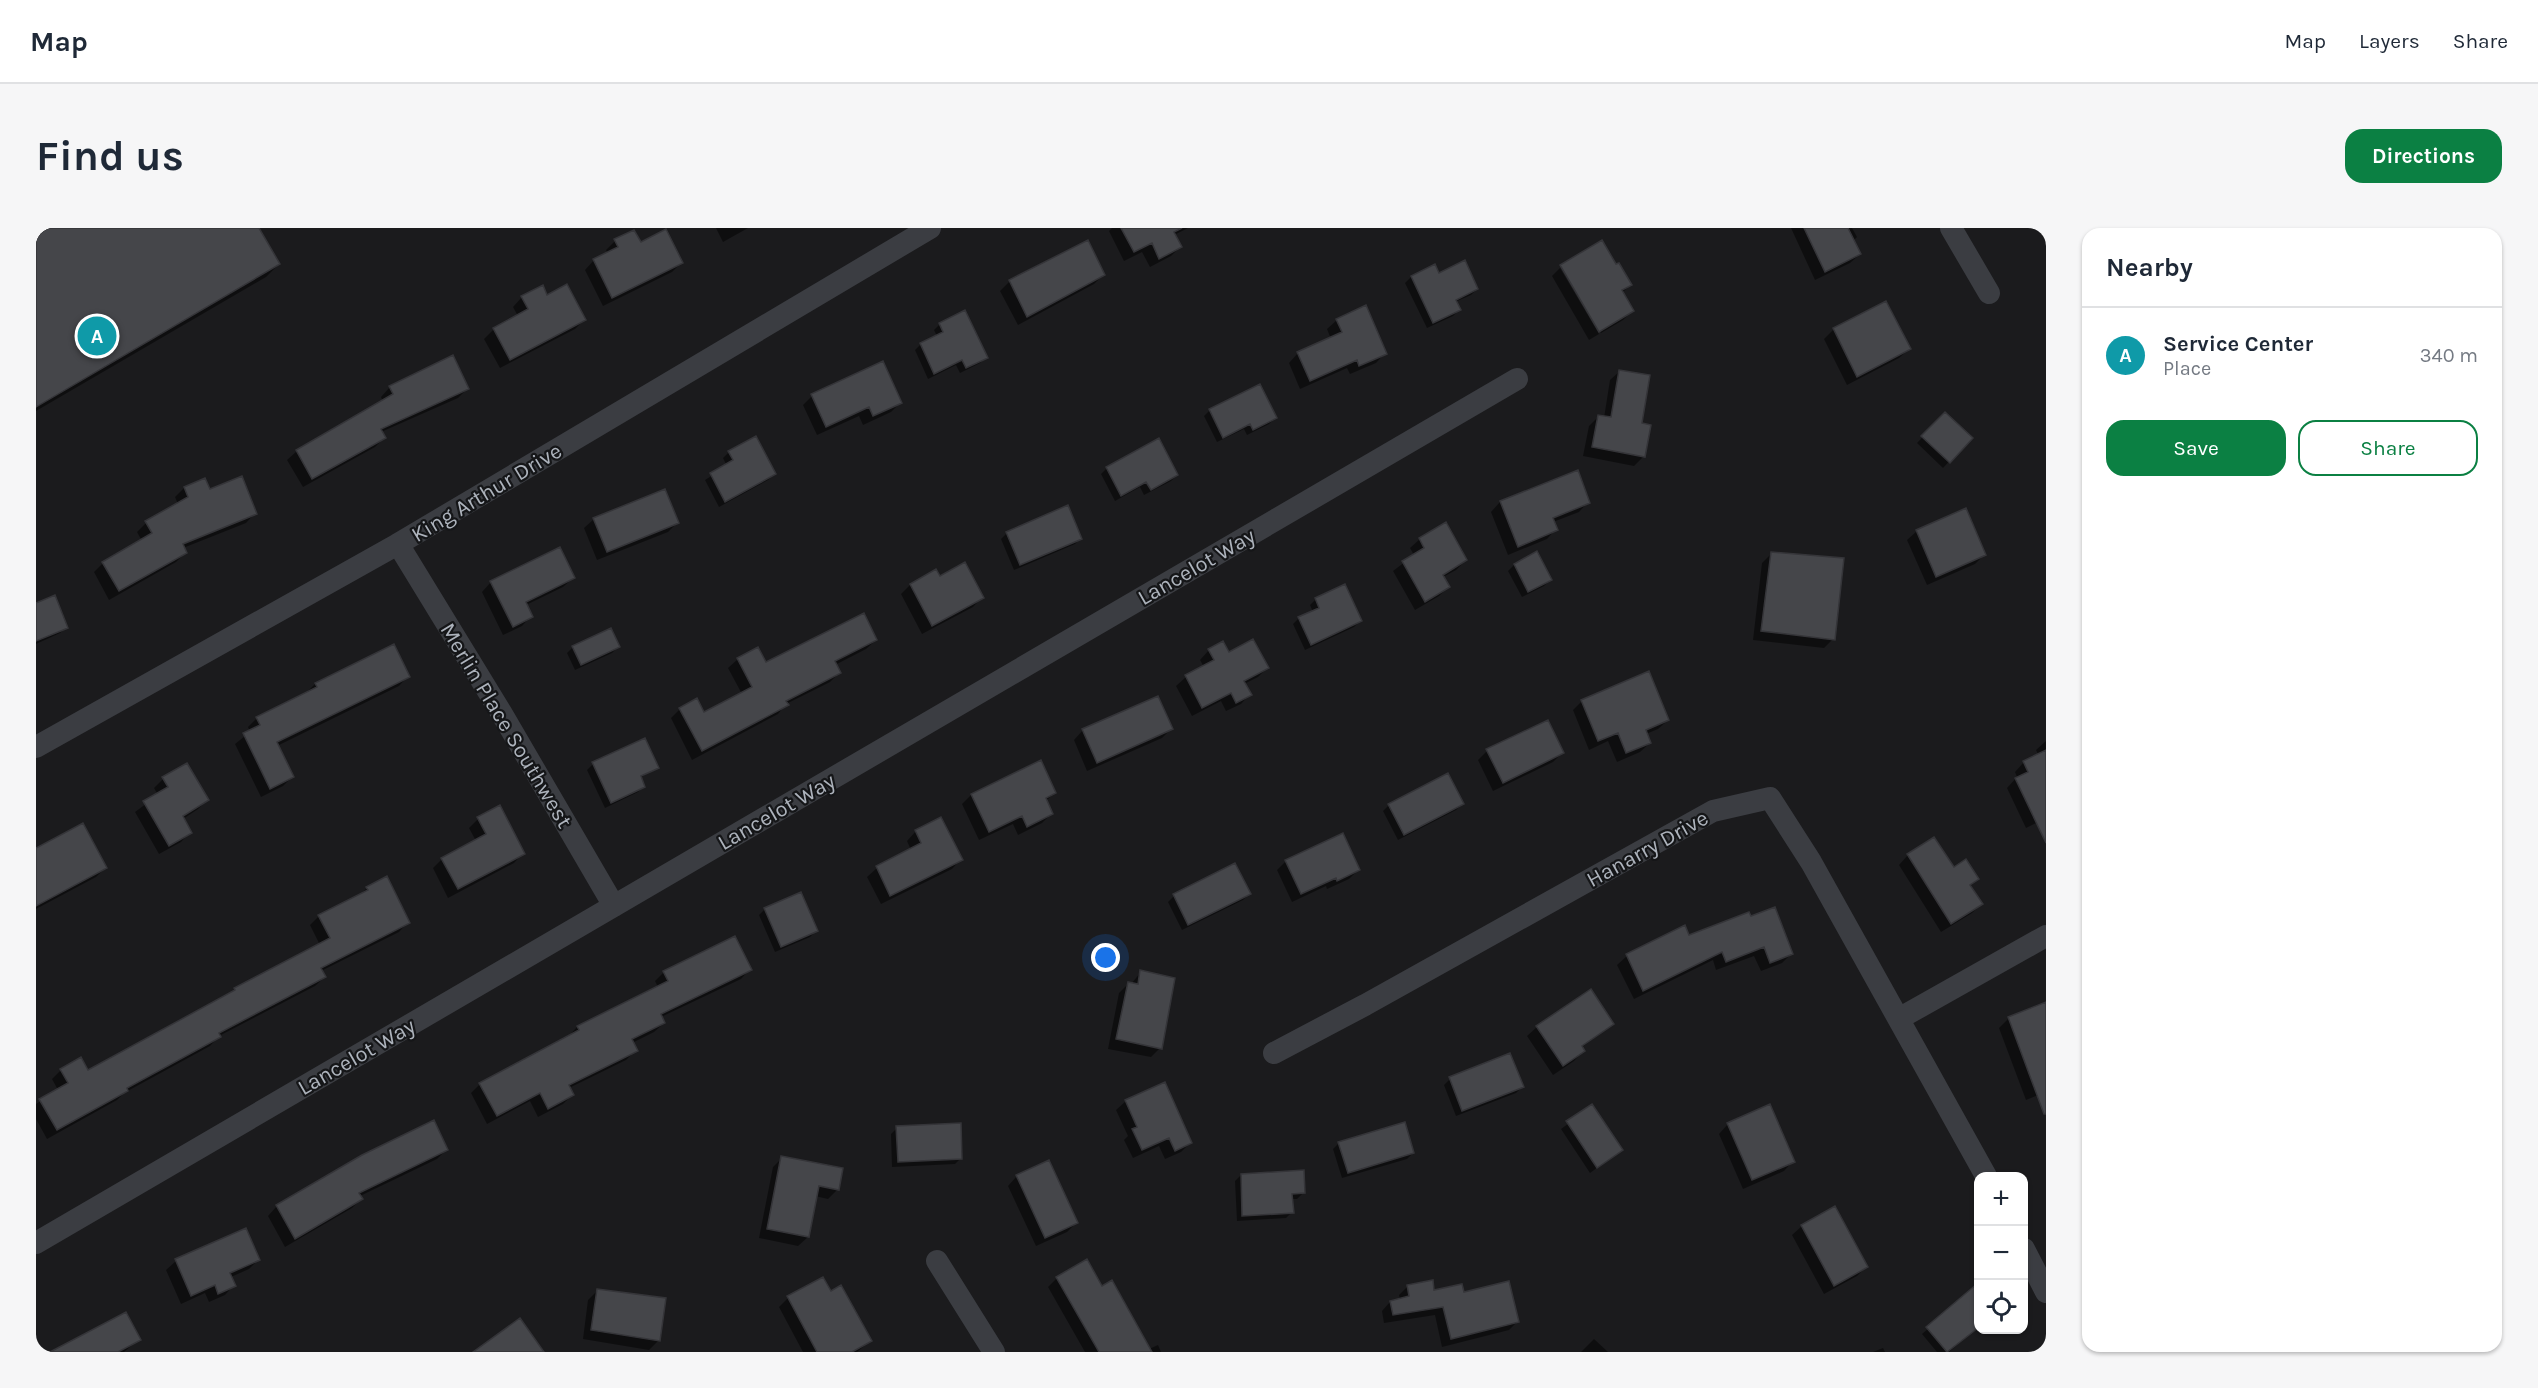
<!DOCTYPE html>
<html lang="en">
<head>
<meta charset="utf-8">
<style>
  :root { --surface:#fff; --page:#f6f6f7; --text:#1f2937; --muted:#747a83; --line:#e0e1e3; --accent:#0b8043 }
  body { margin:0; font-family:Karla,sans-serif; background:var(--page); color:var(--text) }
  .controls { position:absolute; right:18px; bottom:18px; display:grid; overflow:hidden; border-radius:12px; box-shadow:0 2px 4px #0004 }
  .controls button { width:54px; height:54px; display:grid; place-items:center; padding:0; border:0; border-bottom:2px solid var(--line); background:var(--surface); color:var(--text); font:30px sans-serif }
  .you { position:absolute; left:1070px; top:730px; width:21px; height:21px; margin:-15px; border:4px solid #fff; border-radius:50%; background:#1a73e8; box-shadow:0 0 0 9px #1a73e833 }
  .badge { display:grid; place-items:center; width:39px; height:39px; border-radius:50%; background:var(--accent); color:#fff; font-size:20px; font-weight:700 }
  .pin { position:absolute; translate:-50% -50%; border:3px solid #fff; box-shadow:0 2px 6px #0006 }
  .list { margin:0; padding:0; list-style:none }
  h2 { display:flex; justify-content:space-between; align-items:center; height:78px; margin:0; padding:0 24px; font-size:26px }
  h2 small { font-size:20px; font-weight:400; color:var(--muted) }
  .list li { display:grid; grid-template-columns:39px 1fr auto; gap:18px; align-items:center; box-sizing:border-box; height:96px; padding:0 24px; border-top:2px solid var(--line) }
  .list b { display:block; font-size:22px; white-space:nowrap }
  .list p { margin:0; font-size:20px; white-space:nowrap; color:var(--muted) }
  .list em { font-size:20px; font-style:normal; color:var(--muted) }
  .actions { display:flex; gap:12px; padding:18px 24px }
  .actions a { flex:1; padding:14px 0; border:2px solid var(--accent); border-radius:18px; text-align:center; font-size:21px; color:var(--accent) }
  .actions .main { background:var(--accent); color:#fff }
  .icon { flex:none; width:33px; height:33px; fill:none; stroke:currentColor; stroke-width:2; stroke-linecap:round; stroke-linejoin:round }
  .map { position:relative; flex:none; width:2010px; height:1124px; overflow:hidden; border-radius:18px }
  header { display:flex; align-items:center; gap:36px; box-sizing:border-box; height:84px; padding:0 30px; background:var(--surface); border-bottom:2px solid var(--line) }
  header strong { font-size:28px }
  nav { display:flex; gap:33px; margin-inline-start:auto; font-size:21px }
  .intro { display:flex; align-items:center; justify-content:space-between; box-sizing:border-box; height:144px; padding:0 36px }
  h1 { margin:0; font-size:42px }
  .button { padding:15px 27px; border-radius:18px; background:var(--accent); color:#fff; font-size:21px; font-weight:700 }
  main { display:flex; gap:36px; padding:0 36px }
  aside { flex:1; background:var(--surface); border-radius:18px; box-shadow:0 2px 4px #0004 }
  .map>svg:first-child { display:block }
  .shadow { fill:#0007 }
  .building { fill:#45464a; stroke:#353539; stroke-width:1.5 }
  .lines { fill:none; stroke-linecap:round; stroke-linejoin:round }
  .minor { stroke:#3b3d42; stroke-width:22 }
  .labels { text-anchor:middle; stroke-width:4.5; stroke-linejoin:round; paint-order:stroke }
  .street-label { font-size:22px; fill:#adb3bc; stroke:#151618 }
</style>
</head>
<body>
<header>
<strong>Map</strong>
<nav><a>Map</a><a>Layers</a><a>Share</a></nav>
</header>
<div class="intro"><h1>Find us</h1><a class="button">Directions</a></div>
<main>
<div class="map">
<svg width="2010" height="1124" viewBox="0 0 2010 1124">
  <rect width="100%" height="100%" fill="#1b1b1d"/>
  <path class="shadow" d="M 0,0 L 222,0 L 243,36 L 230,49 L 0,183 Z
    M 680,0 L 712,0 L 687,14 Z
    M 1076,0 L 1152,0 L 1138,7 L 1144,19 L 1135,28 L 1114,39 L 1106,24 L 1088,33 L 1073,3 Z
    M 1755,0 L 1816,0 L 1821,9 L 1817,13 L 1824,26 L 1814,35 L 1779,52 Z
    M 579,13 L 645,35 L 636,44 L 567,78 L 549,42 L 558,32 L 572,26 L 570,22 Z
    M 1566,14 L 1579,38 L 1594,57 L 1586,65 L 1596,83 L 1587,92 L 1565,105 L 1527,39 L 1525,39 Z
    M 1524,40 L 1563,106 L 1553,112 L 1516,48 Z
    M 1067,47 L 1058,56 L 982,97 L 964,63 L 974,53 Z
    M 1402,47 L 1441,61 L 1435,67 L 1419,74 L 1423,82 L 1417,88 L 1391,100 L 1369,55 L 1375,49 Z
    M 486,69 L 511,69 L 548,92 L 539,101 L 464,140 L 448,111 L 458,101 L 482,88 L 477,79 Z
    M 1849,75 L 1873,121 L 1863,130 L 1811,157 L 1788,111 L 1797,102 Z
    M 1301,92 L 1349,125 L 1340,135 L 1314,146 L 1311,140 L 1264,161 L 1253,135 L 1262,125 L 1295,111 L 1291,101 Z
    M 904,96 L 950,129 L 944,135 L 924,145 L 920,137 L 892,151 L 879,122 L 885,116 L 901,108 L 898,102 Z
    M 1584,143 L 1604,196 L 1608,228 L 1598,238 L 1547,228 L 1553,198 L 1562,189 L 1568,190 L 1574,152 Z
    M 354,159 L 431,161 L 422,170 L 345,204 L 348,210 L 339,219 L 267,259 L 251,232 L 261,223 L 347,174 L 345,169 Z
    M 776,168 L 865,174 L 855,184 L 827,197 L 823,188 L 781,207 L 767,177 Z
    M 1174,182 L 1239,190 L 1233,196 L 1211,207 L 1208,201 L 1181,214 L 1168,188 Z
    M 1909,186 L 1935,210 L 1907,240 L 1881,215 Z
    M 693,224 L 738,246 L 732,252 L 683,279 L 669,252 L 691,238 L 687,230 Z
    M 1071,240 L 1141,247 L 1135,253 L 1108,267 L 1104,259 L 1079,273 L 1065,246 Z
    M 1541,244 L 1552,274 L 1543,284 L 1517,294 L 1520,301 L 1511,311 L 1472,327 L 1455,284 L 1464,274 Z
    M 148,260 L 173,263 L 219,285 L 210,295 L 147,320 L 150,324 L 140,334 L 73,372 L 58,344 L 67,335 L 106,313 L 101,304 L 110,295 L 142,276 L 139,269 Z
    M 558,291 L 641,295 L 632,304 L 561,332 L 548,300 Z
    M 1881,303 L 1948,327 L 1939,336 L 1891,357 L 1871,312 Z
    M 971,305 L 1045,310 L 1039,316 L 978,342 L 965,311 Z
    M 1384,311 L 1430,332 L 1420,342 L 1407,349 L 1412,359 L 1403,368 L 1379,382 L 1357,343 L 1378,327 L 1374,320 Z
    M 1500,326 L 1514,352 L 1508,358 L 1486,369 L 1472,343 L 1478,337 Z
    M 1735,326 L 1797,411 L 1788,420 L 1717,412 L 1726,335 Z
    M 900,343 L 903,350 L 946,369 L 937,379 L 886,406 L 865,366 L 874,357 Z
    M 537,350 L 527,359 L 490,377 L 495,388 L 486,398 L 467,407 L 446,364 L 455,354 Z
    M 1280,371 L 1324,393 L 1318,399 L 1269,422 L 1257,396 L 1263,390 L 1277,384 L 1274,377 Z
    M 0,376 L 30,399 L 24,405 L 0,416 Z
    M 840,412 L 830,421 L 799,437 L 803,445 L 794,454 L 750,476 L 742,486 L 656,532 L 635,490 L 644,481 L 668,486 L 706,466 L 692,440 L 702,431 L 729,436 Z
    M 537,419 L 582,419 L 576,425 L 539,442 L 531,425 Z
    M 1173,422 L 1192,426 L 1231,440 L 1222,449 L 1208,456 L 1214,466 L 1205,476 L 1190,483 L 1185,473 L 1156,488 L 1140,458 L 1150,449 L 1168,439 L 1164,432 Z
    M 372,448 L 363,458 L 241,518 L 256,549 L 247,558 L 225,569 L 199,516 L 214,504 L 212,499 L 221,490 L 270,465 L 279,456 Z
    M 1546,473 L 1632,492 L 1622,501 L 1610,506 L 1614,515 L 1604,524 L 1581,534 L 1572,513 L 1553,522 L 1537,482 Z
    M 1135,501 L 1126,510 L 1051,543 L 1038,512 L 1047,502 Z
    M 2010,513 L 2010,590 L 1990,600 L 1971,560 L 1981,549 L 1979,544 L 1988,534 L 2003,528 L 2000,522 Z
    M 1451,523 L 1526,525 L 1517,534 L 1457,563 L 1442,532 Z
    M 1004,534 L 1018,565 L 1009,574 L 1015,586 L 1006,595 L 982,607 L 977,596 L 943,612 L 926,576 L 935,567 Z
    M 557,536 L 621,539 L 604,550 L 608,558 L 602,564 L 569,580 L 551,542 Z
    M 127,551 L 171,572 L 162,581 L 147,591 L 154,604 L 145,614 L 123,626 L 99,584 L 122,567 L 118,560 Z
    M 1426,576 L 1420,582 L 1362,612 L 1347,583 L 1353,577 Z
    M 442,591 L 487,625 L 478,635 L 412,670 L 397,640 L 406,631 L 440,613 L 433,600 Z
    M 880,603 L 925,631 L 916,641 L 845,676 L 831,649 L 841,640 L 875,622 L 871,613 Z
    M 1898,611 L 1917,641 L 1941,651 L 1933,658 L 1945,676 L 1936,685 L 1905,704 L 1863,637 L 1872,627 Z
    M 0,622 L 69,640 L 60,649 L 0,681 Z
    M 1250,633 L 1322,642 L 1313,651 L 1291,661 L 1290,658 L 1256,674 L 1241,642 Z
    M 1198,637 L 1213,666 L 1207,672 L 1146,702 L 1132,674 L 1138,668 Z
    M 331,660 L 372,694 L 363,704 L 285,743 L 289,749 L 279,758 L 183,808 L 174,818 L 88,865 L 81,872 L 11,911 L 0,891 L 0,876 L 22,862 L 16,851 L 25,842 L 51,844 L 193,767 L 199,761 L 284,717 L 274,697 L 283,688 L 323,668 Z
    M 729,681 L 780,703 L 774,709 L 739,724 L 723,687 Z
    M 1714,690 L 1755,726 L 1746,735 L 1725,743 L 1718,728 L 1680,742 L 1677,732 L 1598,771 L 1581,737 L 1591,728 L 1648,699 L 1652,709 Z
    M 714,741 L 705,751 L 625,789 L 628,795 L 618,804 L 596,815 L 600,822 L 590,832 L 533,860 L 536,867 L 527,876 L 502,889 L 494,873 L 451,896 L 435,865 L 444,856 L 532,809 L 541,799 L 622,759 L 619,753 L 628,744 Z
    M 1105,744 L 1124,820 L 1115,829 L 1072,821 L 1083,765 L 1092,756 L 1095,756 Z
    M 2010,789 L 2010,864 L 1990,872 L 1963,800 L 1973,790 Z
    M 1576,796 L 1545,820 L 1547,823 L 1538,833 L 1517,847 L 1491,808 L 1501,799 Z
    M 1414,851 L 1486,859 L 1480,865 L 1420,888 L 1408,857 Z
    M 1090,873 L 1154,915 L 1145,924 L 1129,931 L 1123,918 L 1097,930 L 1088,912 L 1092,908 L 1080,882 Z
    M 1556,878 L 1585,922 L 1554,945 L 1525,901 Z
    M 1692,896 L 1757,933 L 1748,943 L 1707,961 L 1683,906 Z
    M 861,900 L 925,930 L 919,936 L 856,939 L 855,906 Z
    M 1303,915 L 1377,925 L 1371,931 L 1306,950 L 1297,921 Z
    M 410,922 L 401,931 L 324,968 L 325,971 L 316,980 L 249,1019 L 232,988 L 241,978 Z
    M 746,930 L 802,961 L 792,971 L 779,968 L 772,1009 L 762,1018 L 723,1010 L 737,939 Z
    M 1205,947 L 1267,965 L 1261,971 L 1255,971 L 1256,984 L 1250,990 L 1201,993 L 1199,953 Z
    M 981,948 L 1040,995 L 1031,1004 L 1000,1018 L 972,958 Z
    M 1766,998 L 1830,1039 L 1821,1048 L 1788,1066 L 1756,1007 Z
    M 209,1002 L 222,1032 L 213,1041 L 195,1049 L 198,1057 L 189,1067 L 173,1074 L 169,1065 L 145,1076 L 130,1042 L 140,1033 Z
    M 1021,1050 L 1066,1060 L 1113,1121 L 1122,1117 L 1125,1124 L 1049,1124 L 1012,1059 Z
    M 1942,1057 L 1942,1099 L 1913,1124 L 1901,1124 L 1886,1106 Z
    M 1372,1058 L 1397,1064 L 1427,1065 L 1481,1094 L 1473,1102 L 1406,1119 L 1399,1087 L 1348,1095 L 1346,1083 L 1354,1074 L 1364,1072 L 1363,1067 Z
    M 561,1063 L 623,1112 L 613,1122 L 547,1111 L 552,1072 Z
    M 794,1065 L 834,1113 L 821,1124 L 767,1124 L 743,1079 L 752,1070 Z
    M 103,1111 L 88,1124 L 17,1124 Z
    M 1558,1111 L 1572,1124 L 1545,1124 Z
    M 1847,1120 L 1849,1124 L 1837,1124 Z"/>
  <path class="building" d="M 0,0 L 223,0 L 244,36 L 0,179 Z
    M 1085,0 L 1146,0 L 1138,4 L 1146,19 L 1123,31 L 1116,15 L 1098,24 Z
    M 1768,0 L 1812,0 L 1825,26 L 1789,44 Z
    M 630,1 L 647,35 L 576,70 L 557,31 L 582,19 L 578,11 L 598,2 L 605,14 Z
    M 1052,12 L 1069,47 L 991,89 L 973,52 Z
    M 1566,12 L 1580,36 L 1583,35 L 1596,57 L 1586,62 L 1598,83 L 1563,104 L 1524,37 Z
    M 1429,32 L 1442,61 L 1420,72 L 1425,82 L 1397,95 L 1375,48 L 1399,36 L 1403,45 Z
    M 531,56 L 550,92 L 474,132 L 457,100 L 492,81 L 485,68 L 507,57 L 511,67 Z
    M 1850,73 L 1875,121 L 1821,149 L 1797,100 Z
    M 1330,77 L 1351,126 L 1323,138 L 1321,132 L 1274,153 L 1261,124 L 1306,104 L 1300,91 Z
    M 929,82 L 952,130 L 930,140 L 926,132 L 898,146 L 884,115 L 907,104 L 903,95 Z
    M 417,127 L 433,161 L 345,201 L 350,210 L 276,251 L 260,222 L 357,166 L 353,158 Z
    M 847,133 L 866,175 L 837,188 L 833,179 L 790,199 L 775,166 Z
    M 1583,142 L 1614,147 L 1606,195 L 1615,197 L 1609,229 L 1556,219 L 1562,187 L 1575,189 Z
    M 1224,156 L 1241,190 L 1217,202 L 1214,196 L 1187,210 L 1173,181 Z
    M 1909,184 L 1937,210 L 1914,235 L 1885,208 Z
    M 720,208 L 740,246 L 689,274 L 674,245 L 697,232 L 692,223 Z
    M 1123,210 L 1142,247 L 1115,262 L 1110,254 L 1085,268 L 1070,239 Z
    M 1542,242 L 1554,275 L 1517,290 L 1522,302 L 1482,319 L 1464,273 Z
    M 206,248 L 221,286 L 147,316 L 151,325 L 83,363 L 66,334 L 116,305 L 109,293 L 152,269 L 148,259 L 169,250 L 174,261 Z
    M 629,261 L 643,295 L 571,324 L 557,290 Z
    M 1032,277 L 1046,311 L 984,337 L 970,304 Z
    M 1930,280 L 1950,327 L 1900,349 L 1880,302 Z
    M 1410,294 L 1431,332 L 1407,347 L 1414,359 L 1389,374 L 1366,333 L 1388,320 L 1383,310 Z
    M 524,319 L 539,350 L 490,374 L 497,389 L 477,399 L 454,353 Z
    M 1501,323 L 1516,352 L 1492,364 L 1478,336 Z
    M 1735,324 L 1808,330 L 1799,412 L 1725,403 Z
    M 929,334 L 948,370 L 896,398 L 874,356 L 900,341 L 904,348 Z
    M 1309,356 L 1326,393 L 1275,417 L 1262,389 L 1283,380 L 1279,370 Z
    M 19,367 L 32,400 L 0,413 L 0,375 Z
    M 828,385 L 841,412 L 799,433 L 805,445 L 750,473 L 753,477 L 666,523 L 643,480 L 661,470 L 668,484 L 716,459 L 701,430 L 722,419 L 730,434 Z
    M 575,400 L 584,419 L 545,437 L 536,418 Z
    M 1217,411 L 1233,440 L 1208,453 L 1216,467 L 1200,475 L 1195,465 L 1166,480 L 1149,447 L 1178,432 L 1172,421 L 1187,413 L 1193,424 Z
    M 358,416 L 374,449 L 241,514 L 258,549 L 234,561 L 207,505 L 224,497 L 220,489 L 281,459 L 279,455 Z
    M 1613,443 L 1633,492 L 1610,502 L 1615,515 L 1590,525 L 1582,505 L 1562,513 L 1545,472 Z
    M 1122,468 L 1137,501 L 1061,535 L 1046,501 Z
    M 1512,492 L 1528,525 L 1467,555 L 1450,521 Z
    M 609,510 L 623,540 L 605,548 L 609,559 L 575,575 L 556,534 Z
    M 2010,522 L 2010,615 L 1979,550 L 1992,544 L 1987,533 Z
    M 1005,532 L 1020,565 L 1010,570 L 1017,586 L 991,599 L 986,588 L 953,604 L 935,566 Z
    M 151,535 L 173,572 L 147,588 L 156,605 L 133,618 L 107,573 L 132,559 L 126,549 Z
    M 1412,545 L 1428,576 L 1368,607 L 1352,576 Z
    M 464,577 L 489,626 L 422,661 L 405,630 L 450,606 L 441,589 Z
    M 905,589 L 927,632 L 854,668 L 840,638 L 885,615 L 879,602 Z
    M 47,595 L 71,640 L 0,678 L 0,620 Z
    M 1307,605 L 1324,642 L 1301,653 L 1300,650 L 1265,666 L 1249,632 Z
    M 1898,609 L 1918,639 L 1930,631 L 1943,651 L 1934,657 L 1947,676 L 1915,696 L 1871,626 Z
    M 1199,635 L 1215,666 L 1152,697 L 1137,666 Z
    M 351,648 L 374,695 L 285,740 L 290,749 L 183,805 L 185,809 L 91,860 L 92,863 L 21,902 L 3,871 L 32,855 L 24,841 L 45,829 L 52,842 L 199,762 L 198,760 L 294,710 L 282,687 L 332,662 L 330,659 Z
    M 765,664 L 782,703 L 745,719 L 728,680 Z
    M 1739,679 L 1757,726 L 1734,735 L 1728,719 L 1690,734 L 1686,724 L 1607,763 L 1590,726 L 1649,697 L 1653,707 L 1713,684 L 1715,688 Z
    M 699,708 L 716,742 L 625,786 L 629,795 L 596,811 L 602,823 L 533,857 L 538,867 L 512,881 L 504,865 L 461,888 L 443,855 L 543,802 L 541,798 L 632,753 L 627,743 Z
    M 1104,742 L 1139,750 L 1126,821 L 1080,811 L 1092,754 L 1102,756 Z
    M 1555,761 L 1578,796 L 1546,818 L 1549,823 L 1527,838 L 1500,798 Z
    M 2010,774 L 2010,886 L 2008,886 L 1972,789 Z
    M 1474,825 L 1488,859 L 1426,883 L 1413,849 Z
    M 1129,854 L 1156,915 L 1139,923 L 1133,910 L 1106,922 L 1096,901 L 1101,899 L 1089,872 Z
    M 1556,876 L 1587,922 L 1561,940 L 1530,893 Z
    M 1734,876 L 1759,934 L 1716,952 L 1691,895 Z
    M 398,892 L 412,922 L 323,965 L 327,971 L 259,1011 L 240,977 L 326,927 Z
    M 1369,894 L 1378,925 L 1312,945 L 1302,914 Z
    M 925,895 L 926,931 L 862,934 L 860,898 Z
    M 745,928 L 807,940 L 803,962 L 783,958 L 773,1009 L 731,1001 Z
    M 1013,932 L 1042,995 L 1009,1010 L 980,947 Z
    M 1268,942 L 1269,965 L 1256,966 L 1258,985 L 1206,988 L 1205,946 Z
    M 1799,978 L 1832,1039 L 1798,1058 L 1765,997 Z
    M 210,1000 L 224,1032 L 194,1045 L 200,1058 L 182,1066 L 179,1057 L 155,1068 L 139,1031 Z
    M 1051,1031 L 1066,1058 L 1076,1052 L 1116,1124 L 1063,1124 L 1020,1049 Z
    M 787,1049 L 795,1063 L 805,1057 L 836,1113 L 816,1124 L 781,1124 L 751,1068 Z
    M 1397,1052 L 1398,1062 L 1426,1056 L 1428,1064 L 1473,1053 L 1483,1094 L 1415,1111 L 1407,1079 L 1357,1087 L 1354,1073 L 1373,1068 L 1371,1057 Z
    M 1942,1055 L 1942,1100 L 1911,1124 L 1890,1099 Z
    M 561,1061 L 630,1070 L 624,1113 L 555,1102 Z
    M 90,1084 L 105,1112 L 82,1124 L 14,1124 Z
    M 484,1090 L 508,1124 L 437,1124 Z"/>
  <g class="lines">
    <path class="minor" d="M 1915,0 L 1953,65
      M 362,316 L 466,486 L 578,678
      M 0,519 L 362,316 L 894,0
      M 1864,790 L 2010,708
      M 1238,825 L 1329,777 L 1677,583 L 1734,570 L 1775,634 L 1950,948
      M 0,1015 L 1481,151
      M 1988,1021 L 2010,1064
      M 901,1033 L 958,1124"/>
  </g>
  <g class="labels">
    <g class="street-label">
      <text transform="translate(450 264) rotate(-31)" y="8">King Arthur Drive</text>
      <text transform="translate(1160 338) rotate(-30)" y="8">Lancelot Way</text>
      <text transform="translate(471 497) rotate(59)" y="8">Merlin Place Southwest</text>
      <text transform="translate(740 583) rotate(-30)" y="8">Lancelot Way</text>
      <text transform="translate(1611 620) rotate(-29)" y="8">Hanarry Drive</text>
      <text transform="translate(320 828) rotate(-30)" y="8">Lancelot Way</text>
    </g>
  </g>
</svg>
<div class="controls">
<button>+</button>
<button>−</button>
<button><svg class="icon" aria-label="locate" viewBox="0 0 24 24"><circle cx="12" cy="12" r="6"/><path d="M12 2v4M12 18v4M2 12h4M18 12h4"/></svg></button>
</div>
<div class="you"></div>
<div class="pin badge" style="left:61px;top:108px;background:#0f9aa8">A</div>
</div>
<aside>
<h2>Nearby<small></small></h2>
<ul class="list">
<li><span class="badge" style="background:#0f9aa8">A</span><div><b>Service Center</b><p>Place</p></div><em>340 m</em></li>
</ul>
<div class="actions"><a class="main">Save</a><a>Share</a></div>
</aside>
</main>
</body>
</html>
